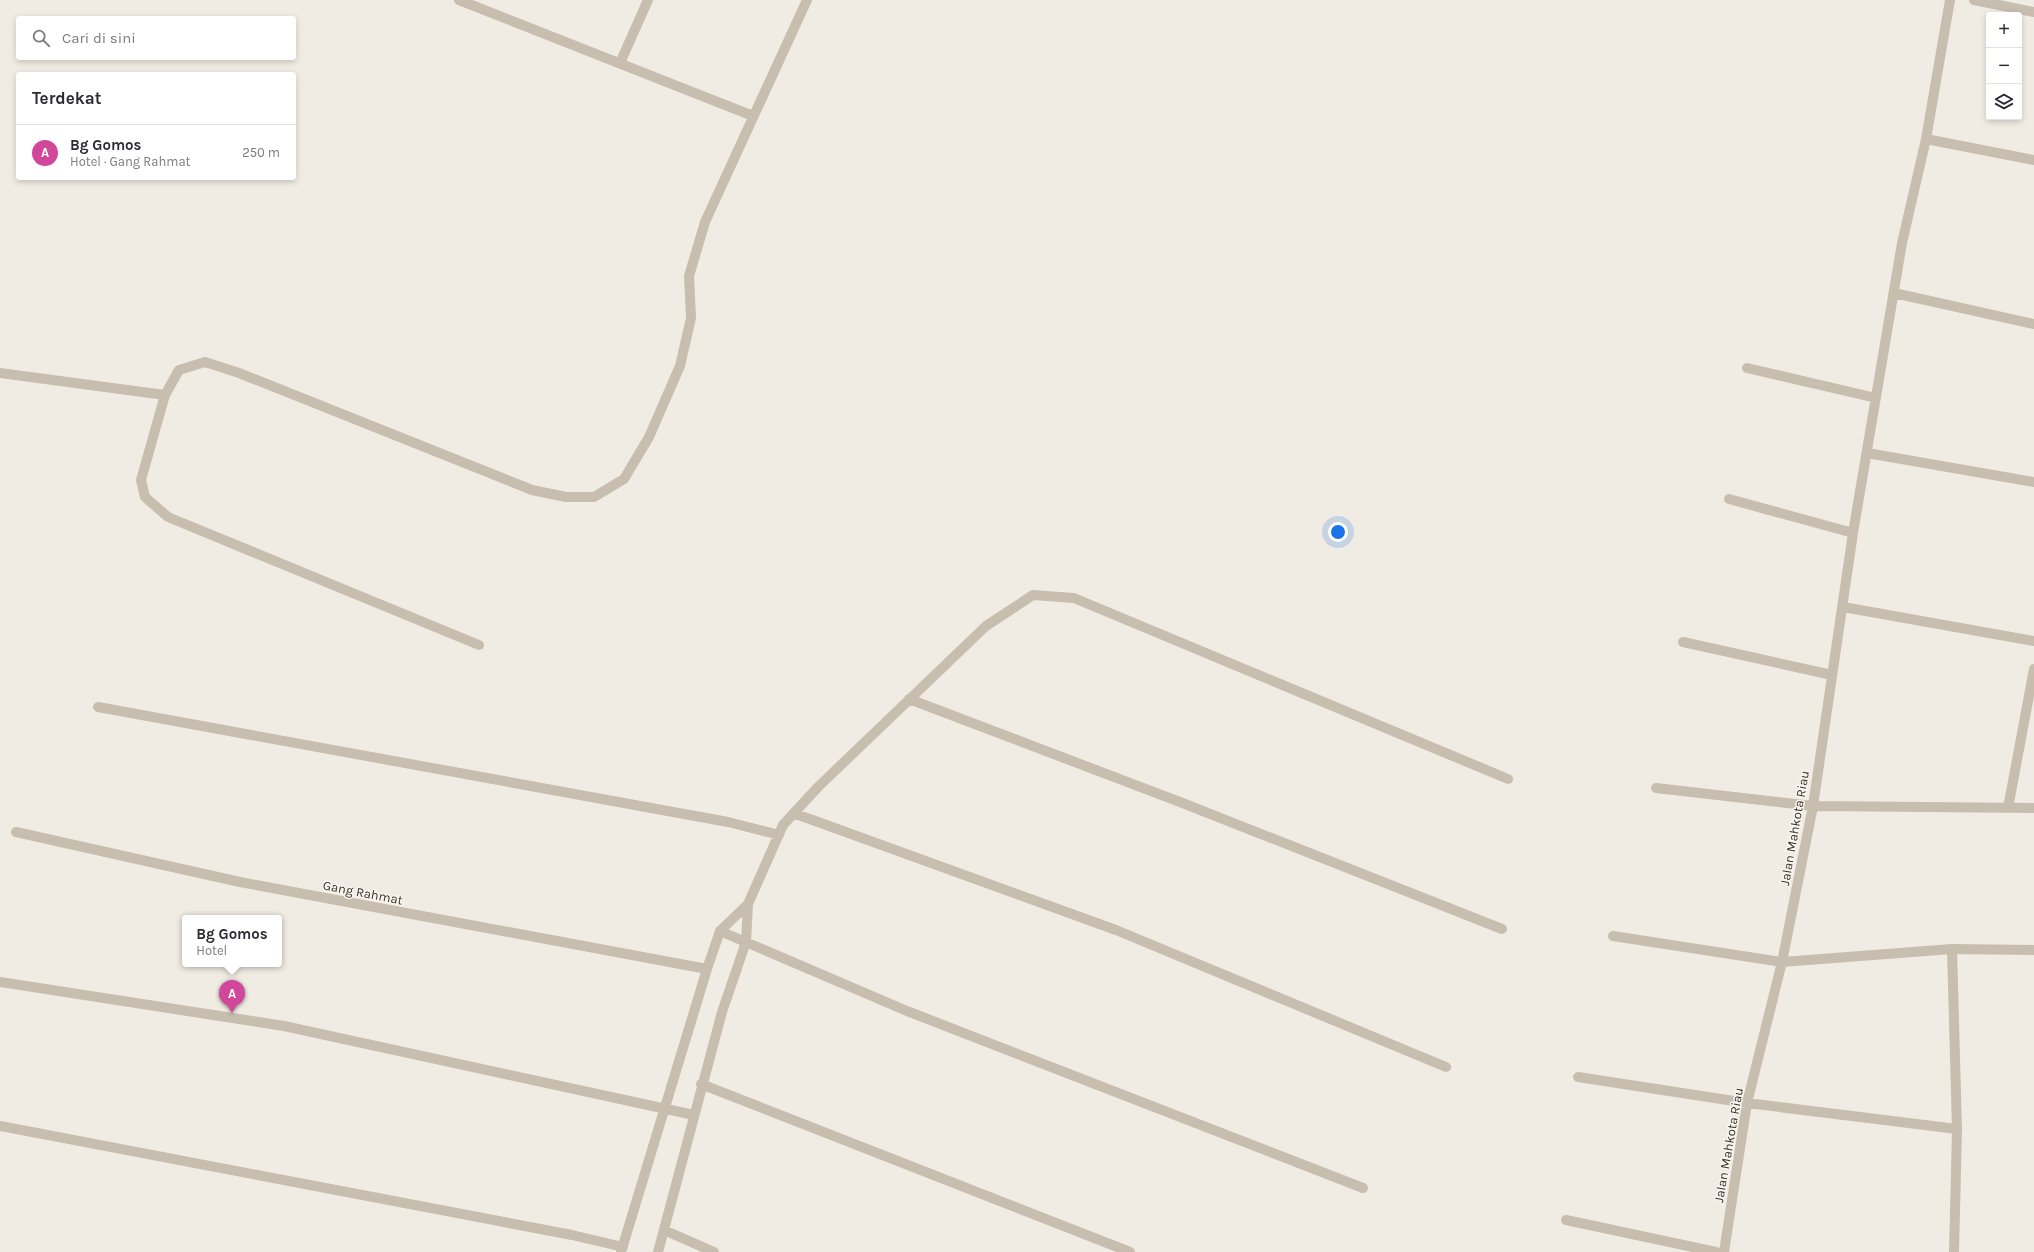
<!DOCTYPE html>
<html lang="id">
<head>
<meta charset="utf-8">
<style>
  :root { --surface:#fff; --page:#f2f2f3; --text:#2b2b33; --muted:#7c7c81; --line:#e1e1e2; --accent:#264d55 }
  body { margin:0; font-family:Karla,sans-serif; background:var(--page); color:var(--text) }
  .controls { position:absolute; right:12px; top:12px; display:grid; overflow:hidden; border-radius:4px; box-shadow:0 2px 6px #0003 }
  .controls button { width:36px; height:36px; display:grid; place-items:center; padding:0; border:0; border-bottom:1px solid var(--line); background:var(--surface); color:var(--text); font:20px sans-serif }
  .you { position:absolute; left:1338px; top:532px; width:14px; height:14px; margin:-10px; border:3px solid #fff; border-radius:50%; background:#1a73e8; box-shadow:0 0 0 6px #1a73e833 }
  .badge { display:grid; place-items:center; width:26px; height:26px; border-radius:50%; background:var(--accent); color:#fff; font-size:13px; font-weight:700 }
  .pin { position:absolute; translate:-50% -33px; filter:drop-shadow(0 1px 2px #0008) }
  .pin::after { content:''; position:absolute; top:21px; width:14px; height:12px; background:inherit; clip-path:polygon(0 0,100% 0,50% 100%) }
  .popup { position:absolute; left:182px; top:915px; width:100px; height:52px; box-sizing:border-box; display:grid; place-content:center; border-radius:4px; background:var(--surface); filter:drop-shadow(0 1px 3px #0005); font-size:13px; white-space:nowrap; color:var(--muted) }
  .popup b { font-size:15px; color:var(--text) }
  .popup::after { content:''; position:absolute; left:50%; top:100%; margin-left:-8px; border:8px solid transparent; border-top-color:var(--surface) }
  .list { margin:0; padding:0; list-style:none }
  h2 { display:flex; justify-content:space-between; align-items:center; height:52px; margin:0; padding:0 16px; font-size:17px }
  h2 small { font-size:13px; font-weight:400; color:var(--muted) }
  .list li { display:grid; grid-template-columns:26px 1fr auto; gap:12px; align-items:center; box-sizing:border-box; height:56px; padding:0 16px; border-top:1px solid var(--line) }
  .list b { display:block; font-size:15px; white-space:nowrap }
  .list p { margin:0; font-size:13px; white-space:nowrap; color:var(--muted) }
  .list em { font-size:13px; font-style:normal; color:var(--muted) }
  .icon { flex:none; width:22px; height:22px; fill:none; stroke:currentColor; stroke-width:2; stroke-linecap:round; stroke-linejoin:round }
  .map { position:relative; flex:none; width:2034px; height:1252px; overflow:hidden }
  .search { position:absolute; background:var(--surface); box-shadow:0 2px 6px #0003; left:16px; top:16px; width:280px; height:44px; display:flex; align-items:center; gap:10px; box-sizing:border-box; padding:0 14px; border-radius:4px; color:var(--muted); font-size:15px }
  .panel { position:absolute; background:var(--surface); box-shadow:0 2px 6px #0003; left:16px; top:72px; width:280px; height:108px; border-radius:4px }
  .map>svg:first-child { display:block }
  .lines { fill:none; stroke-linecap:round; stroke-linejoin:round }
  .minor { stroke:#c8beaf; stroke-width:10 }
  .labels { text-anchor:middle; stroke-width:3; stroke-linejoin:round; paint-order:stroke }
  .street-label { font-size:13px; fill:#38322c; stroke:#f9f5ef }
</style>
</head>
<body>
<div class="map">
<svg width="2034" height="1252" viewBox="0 0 2034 1252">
  <rect width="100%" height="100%" fill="#f1ece3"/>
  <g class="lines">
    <path class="minor" d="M 459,0 L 753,116
      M 1974,0 L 2034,12
      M 620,63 L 648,0
      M 1926,139 L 2034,160
      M 1894,293 L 2034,324
      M 1747,368 L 1876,398
      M 0,373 L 165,395 L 141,480 L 145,497 L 168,517 L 479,645
      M 165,395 L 179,370 L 205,362 L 239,373 L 532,490 L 566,497 L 594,497 L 624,479 L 649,437 L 680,366 L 691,318 L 689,276 L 705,222 L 807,0
      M 1867,453 L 2034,482
      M 1853,533 L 1902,243 L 1926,139 L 1950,0
      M 1843,607 L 2034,641
      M 1683,642 L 1832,675
      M 909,699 L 1180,802 L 1502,929
      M 98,707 L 728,822 L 779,835
      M 1656,788 L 1813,806 L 2034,808
      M 2008,808 L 2034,669
      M 796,814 L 1116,930 L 1446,1067
      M 16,832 L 240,882 L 707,969
      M 720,931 L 907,1011 L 1363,1188
      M 1613,936 L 1782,962 L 1952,949 L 2034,950
      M 1952,949 L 1957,1129 L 1954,1252
      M 0,982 L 284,1026 L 694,1115
      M 1578,1077 L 1747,1103 L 1957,1129
      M 701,1084 L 1130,1252
      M 0,1126 L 572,1235 L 623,1247
      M 1566,1220 L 1716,1252
      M 664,1230 L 714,1252
      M 621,1252 L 707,969 L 720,931 L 748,904
      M 658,1252 L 722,1012 L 746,942 L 748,904 L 783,825 L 818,787 L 986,626 L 1033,595 L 1074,598 L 1508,779
      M 1724,1252 L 1747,1103 L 1782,962 L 1813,806 L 1853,533 L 1729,499"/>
  </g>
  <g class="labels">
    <g class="street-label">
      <text transform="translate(1794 828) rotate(-80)" y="5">Jalan Mahkota Riau</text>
      <text transform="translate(363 892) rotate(11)" y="5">Gang Rahmat</text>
      <text transform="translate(1728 1145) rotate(-80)" y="5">Jalan Mahkota Riau</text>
    </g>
  </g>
</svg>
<div class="controls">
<button>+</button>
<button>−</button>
<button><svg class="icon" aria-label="layers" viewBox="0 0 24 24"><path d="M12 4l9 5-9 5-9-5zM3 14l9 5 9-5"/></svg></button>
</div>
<div class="you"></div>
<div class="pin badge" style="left:232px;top:1013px;background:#d1479c">A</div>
<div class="popup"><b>Bg Gomos</b>Hotel</div>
<div class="search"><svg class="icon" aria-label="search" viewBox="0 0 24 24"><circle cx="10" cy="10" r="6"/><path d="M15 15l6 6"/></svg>Cari di sini</div>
<section class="panel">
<h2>Terdekat<small></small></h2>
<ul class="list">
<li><span class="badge" style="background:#d1479c">A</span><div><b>Bg Gomos</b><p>Hotel · Gang Rahmat</p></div><em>250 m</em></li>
</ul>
</section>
</div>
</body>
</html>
